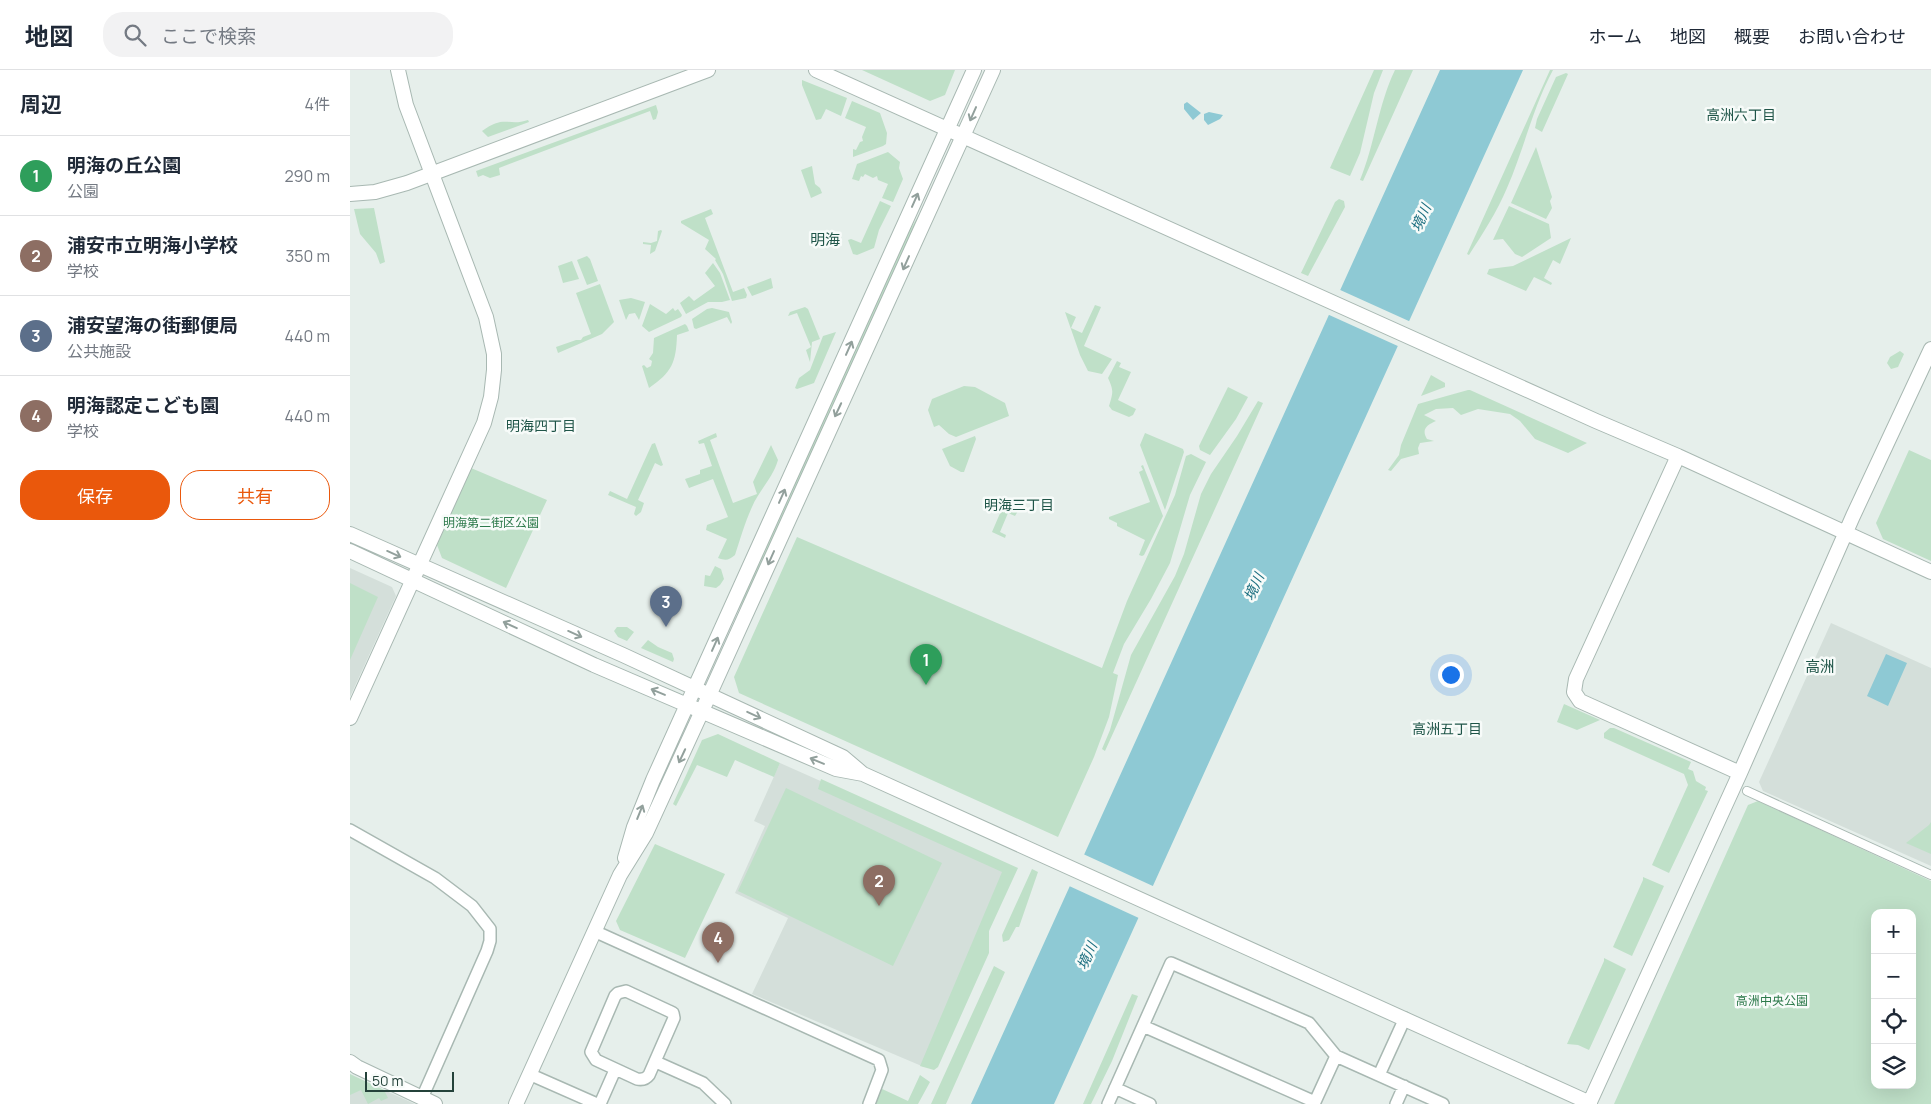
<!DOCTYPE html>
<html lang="ja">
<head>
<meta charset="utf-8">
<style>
  :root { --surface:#fff; --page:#f2f2f3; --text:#1f2937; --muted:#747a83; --line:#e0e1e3; --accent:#ea580c }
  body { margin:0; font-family:Manrope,"Noto Sans JP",sans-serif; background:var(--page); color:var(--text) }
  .controls { position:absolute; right:15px; bottom:15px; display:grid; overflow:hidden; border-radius:10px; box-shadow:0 5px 20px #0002 }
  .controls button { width:45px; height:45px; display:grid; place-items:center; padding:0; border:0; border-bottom:1px solid var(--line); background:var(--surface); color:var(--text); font:25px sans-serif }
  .scale { position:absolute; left:15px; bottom:12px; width:89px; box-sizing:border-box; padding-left:5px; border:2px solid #24423a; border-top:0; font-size:14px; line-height:18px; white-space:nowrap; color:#24423a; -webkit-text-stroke:4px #f7fbf9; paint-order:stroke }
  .you { position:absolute; left:1100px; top:604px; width:18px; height:18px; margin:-12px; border:4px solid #fff; border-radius:50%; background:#1a73e8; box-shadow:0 0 0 8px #1a73e833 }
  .badge { display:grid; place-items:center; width:32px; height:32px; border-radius:50%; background:var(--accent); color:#fff; font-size:16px; font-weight:700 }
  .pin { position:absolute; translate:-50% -41px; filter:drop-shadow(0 1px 2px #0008) }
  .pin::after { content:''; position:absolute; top:26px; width:18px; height:15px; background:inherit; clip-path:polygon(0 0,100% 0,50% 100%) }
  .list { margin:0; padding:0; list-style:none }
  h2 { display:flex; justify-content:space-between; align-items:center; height:65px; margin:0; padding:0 20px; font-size:21px }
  h2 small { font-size:16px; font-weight:400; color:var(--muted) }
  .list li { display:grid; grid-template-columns:32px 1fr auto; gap:15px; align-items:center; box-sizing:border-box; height:80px; padding:0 20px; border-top:1px solid var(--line) }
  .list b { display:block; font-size:19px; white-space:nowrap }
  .list p { margin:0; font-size:16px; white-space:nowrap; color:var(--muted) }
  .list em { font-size:16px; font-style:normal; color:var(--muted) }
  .actions { display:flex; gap:10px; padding:15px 20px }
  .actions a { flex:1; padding:11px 0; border:1px solid var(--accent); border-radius:20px; text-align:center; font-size:18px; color:var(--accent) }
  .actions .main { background:var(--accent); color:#fff }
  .icon { flex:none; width:28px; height:28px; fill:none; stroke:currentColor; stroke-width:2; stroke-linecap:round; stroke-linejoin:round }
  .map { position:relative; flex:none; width:1581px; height:1034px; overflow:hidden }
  header { display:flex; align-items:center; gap:30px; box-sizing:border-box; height:70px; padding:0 25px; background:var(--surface); border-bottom:1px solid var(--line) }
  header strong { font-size:24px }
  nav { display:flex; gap:28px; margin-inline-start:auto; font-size:18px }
  .search { width:350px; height:45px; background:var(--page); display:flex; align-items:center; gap:12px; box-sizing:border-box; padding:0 18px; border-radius:20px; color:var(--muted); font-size:19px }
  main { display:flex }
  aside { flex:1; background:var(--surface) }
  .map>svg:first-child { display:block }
  .built { fill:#d4dfda }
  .green { fill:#bfe0c8; fill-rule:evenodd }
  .water { fill:#8ec9d4 }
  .pier { fill:#e6efeb }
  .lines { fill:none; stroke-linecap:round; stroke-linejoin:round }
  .pedestrian-casing { stroke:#a8b8b2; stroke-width:10 }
  .minor-casing { stroke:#a8b8b2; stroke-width:14 }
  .tertiary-casing { stroke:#a8b8b2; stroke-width:16 }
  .pedestrian { stroke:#fff; stroke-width:8 }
  .minor { stroke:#fff; stroke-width:11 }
  .tertiary { stroke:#fff; stroke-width:14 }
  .oneway { stroke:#92a09c }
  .labels { text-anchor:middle; stroke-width:5; stroke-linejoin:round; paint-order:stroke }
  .park-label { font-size:12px; fill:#2d7a4b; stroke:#f7fbf9 }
  .neighbourhood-label { font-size:14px; fill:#1f5548; stroke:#f7fbf9 }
  .water-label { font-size:14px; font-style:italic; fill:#1c6f80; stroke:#f7fbf9 }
  .quarter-label { font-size:15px; fill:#1f5548; stroke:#f7fbf9 }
</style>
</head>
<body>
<header>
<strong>地図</strong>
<div class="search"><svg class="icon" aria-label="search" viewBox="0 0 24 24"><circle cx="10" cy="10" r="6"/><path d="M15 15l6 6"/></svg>ここで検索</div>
<nav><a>ホーム</a><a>地図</a><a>概要</a><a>お問い合わせ</a></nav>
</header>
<main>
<aside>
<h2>周辺<small>4件</small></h2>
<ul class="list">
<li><span class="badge" style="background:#2e9e5b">1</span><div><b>明海の丘公園</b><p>公園</p></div><em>290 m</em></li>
<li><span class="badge" style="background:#8d6e63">2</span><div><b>浦安市立明海小学校</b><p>学校</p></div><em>350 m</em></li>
<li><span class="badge" style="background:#5c6f8a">3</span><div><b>浦安望海の街郵便局</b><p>公共施設</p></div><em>440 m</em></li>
<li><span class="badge" style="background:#8d6e63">4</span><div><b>明海認定こども園</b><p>学校</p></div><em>440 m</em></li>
</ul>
<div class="actions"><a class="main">保存</a><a>共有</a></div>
</aside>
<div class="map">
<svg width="1581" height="1034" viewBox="0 0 1581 1034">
  <rect width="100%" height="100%" fill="#e6efeb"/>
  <path class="built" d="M 0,498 L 42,517 L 46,526 L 0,627 Z
    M 1481,553 L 1581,598 L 1581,796 L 1413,721 L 1409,712 Z
    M 430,693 L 664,797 L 574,997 L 402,924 L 438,848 L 385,823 L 415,756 L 404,751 Z
    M 0,1004 L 5,1007 L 65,1034 L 0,1034 Z"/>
  <path class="green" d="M 512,0 L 605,0 L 595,25 L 580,31 Z
    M 1024,0 L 1033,0 L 1024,23 L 1010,83 L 1000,106 L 980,98 Z
    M 1045,0 L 1063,0 L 1013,111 L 1010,110 C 1025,74 1028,35 1045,0 Z
    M 1200,0 L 1203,0 C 1183,37 1174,79 1157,118 C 1147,142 1133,163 1119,185 L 1117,184 Z
    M 1216,3 L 1218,4 L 1192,62 L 1185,58 L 1187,49 L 1206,7 Z
    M 452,10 L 497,28 L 491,46 L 476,39 L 471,49 L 466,50 L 452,15 Z
    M 502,31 L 530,43 L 537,63 L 536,74 L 533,76 L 503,87 L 503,79 L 506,80 L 510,72 L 513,71 L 512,67 L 516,57 L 495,48 Z
    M 306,35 L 308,42 L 306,49 L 303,50 L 300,41 L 149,98 L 150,105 L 140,108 L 133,105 L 128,107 L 126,101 Z
    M 178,50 L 179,52 L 138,67 L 132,61 C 155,44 158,57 178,50 Z
    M 1186,77 L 1202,127 L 1200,131 L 1202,138 L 1196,149 L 1161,133 Z
    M 538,82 L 550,92 L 549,98 L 553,109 L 543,132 L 532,128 L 538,114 L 528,110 L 527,106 L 523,108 L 515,104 L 513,107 L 511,106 L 509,111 L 502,109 L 507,94 Z
    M 462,96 L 465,114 L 470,118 L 472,123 L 461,128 L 451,100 Z
    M 989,129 L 994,131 L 995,137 L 958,206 L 951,203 L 985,132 Z
    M 530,131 L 541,136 L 529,160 L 524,178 L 507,185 L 503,184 L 498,170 L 501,169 L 511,173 Z
    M 1159,136 L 1199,154 L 1201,168 L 1172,187 L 1165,184 L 1153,169 L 1143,170 Z
    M 24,138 L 35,192 L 30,194 L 26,183 L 10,164 L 4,139 Z
    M 361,139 L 363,144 L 355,148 L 383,222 L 394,218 L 397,225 L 396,228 L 382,231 L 373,204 L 365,190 L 366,189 L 355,179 L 359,170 L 331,153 L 331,151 Z
    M 572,140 L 406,511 L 384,547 L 556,166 Z
    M 311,160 L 312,161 L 305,181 L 300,184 L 301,175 L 293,174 L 293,172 L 301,173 L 307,171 L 308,161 Z
    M 1221,168 L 1210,194 L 1203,190 L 1194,208 L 1202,213 L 1201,215 L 1184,207 L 1176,221 L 1137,204 L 1139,199 L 1163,196 Z
    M 237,186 L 240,189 L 248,211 L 237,215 L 227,190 Z
    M 222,191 L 229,209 L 213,213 L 208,196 Z
    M 363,193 L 370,203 L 380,230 L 372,232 L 358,232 L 336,244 L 330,233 L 339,226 L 344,231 L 365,216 L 355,203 Z
    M 421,208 L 423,218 L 402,226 L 397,217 Z
    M 250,214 L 264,252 L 252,264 L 208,283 L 206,277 L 226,270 L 231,270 L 233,267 L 241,264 L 226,223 Z
    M 281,228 L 295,232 L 289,250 L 285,243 L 279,244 L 276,250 L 269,230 Z
    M 300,234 L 316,244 L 323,238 L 325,241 L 328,239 L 332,245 L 331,247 L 299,262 L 292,256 Z
    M 745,235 L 751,237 L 734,276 L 762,289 L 752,304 L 738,301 L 730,285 L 715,242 L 726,247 L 721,258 L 732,263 Z
    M 455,237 L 458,239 L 470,269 L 462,272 L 460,292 L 456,280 L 461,277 L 447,243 L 438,246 L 440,242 Z
    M 362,238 L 379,242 L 382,252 L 381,254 L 377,247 L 346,259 L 344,258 L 342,249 L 357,239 Z
    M 335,254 L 337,256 L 339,261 L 327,265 C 326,293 322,302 299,318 L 292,296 L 294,295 L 297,298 L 301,296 L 302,291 L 299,289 L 303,283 L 304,268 Z
    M 486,262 L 464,313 L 447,319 L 445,318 L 449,308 L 460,300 L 473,266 Z
    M 1550,281 L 1554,284 L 1548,297 L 1541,299 L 1537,293 L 1540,287 Z
    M 767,291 L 771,293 L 769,297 L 781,302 L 768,330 L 786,339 L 783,345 L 779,347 L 762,340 L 759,336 C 763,322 764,321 758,308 Z
    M 1081,305 L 1095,313 L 1095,317 L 1071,326 Z
    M 614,316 L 625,317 L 655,333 L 659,346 L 606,367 L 599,364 L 589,355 L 584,357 L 578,340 L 582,329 Z
    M 878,317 L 898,327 L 886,349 L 860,385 L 850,380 L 849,376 Z
    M 1118,320 L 1120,320 L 1237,373 L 1218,383 L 1185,369 L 1170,351 L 1160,344 L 1128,339 L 1111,345 L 1103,338 L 1086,339 L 1074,345 L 1086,351 C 1077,355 1071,359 1077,369 L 1084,371 L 1070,373 L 1068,378 L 1069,384 L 1051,389 L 1041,401 L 1038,400 L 1049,385 L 1051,375 L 1068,334 Z
    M 908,331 L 913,333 L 755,681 L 752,679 L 760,660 L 781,585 L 825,506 L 834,484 L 851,424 L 861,404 L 887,366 Z
    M 366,363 L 367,367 L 360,370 L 383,433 L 407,424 L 403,412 L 421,375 L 428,390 C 423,408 409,420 402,437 C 395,452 390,470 385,485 C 379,490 376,491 368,488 L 377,469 L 356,460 L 357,455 L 378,447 L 363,409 L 339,418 L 335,409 L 350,404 L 350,400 L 362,396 L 354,373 L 349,374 L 348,371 Z
    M 795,363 L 833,379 L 834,382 L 815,440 L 790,375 Z
    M 625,366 L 626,369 L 614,402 L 611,402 L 600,396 L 592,379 Z
    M 305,373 L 313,395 L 311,396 L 305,393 L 288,430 L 294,433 L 291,442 L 286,446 L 284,444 L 286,437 L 258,425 L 260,421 L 277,429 L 302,374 Z
    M 1559,380 L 1581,390 L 1581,491 L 1533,469 L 1526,453 Z
    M 841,384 L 856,392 L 840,425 L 820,493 L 801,529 L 774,574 L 763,603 L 768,605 L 759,647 L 744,687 L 708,767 L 389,623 L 384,607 L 447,467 L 752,598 L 777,531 L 825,425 L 836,386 Z
    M 793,395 L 813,446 L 794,485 L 792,486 L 789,485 L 795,470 L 767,456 L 767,453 L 759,449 L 759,447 L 800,432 L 789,402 L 793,400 L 791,396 Z
    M 121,398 L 197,430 L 156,518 L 92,488 L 87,475 Z
    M 654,434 L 668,441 L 665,446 L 658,443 L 650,462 L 656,465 L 655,468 L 642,462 Z
    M 365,496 L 371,499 L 374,509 L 370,515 L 366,518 L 354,516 L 355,505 L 360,506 Z
    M 0,513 L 28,527 L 0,590 Z
    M 267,557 L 277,557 L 284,562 L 277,571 L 268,567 L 264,561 Z
    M 298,570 L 308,577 L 322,583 L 324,589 L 323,592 L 291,578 Z
    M 1214,634 L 1250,650 L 1227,660 L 1207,652 Z
    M 1260,658 L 1264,658 L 1341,692 L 1338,699 L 1343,701 L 1346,711 L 1356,717 L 1355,720 L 1358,721 L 1319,803 L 1302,795 L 1338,715 L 1334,704 L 1254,668 L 1254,663 Z
    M 368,664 L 430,693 L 424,707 L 385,690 L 377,707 L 347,695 L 326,736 L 323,734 L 352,670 Z
    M 471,709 L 668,798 L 639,861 L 639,883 L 588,997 L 584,1000 L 570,996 L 652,802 L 468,719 Z
    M 436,718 L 592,793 L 543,896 L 388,821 Z
    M 1408,731 L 1581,811 L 1581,1034 L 1264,1034 L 1398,735 ZM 1525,843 L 1562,843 L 1562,1015 L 1525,1015 Z
    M 1581,752 L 1581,784 L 1556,773 L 1579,755 Z
    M 305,774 L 375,804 L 335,888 L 270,860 L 266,851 Z
    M 682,799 L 688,802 L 669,857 L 666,857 L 659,870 L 653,872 L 652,865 Z
    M 1293,807 L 1314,816 L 1282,886 L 1263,877 L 1293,810 Z
    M 1254,888 L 1276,899 L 1239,980 L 1228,975 L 1217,974 L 1254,891 Z
    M 644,896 L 655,902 L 596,1034 L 581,1034 Z
    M 782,924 L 788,926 L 762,991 L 741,1034 L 733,1034 Z
    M 0,1004 L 34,1020 L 38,1028 L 31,1031 L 29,1028 L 18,1034 L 11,1020 L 0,1025 Z
    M 570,1005 L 580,1012 L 568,1034 L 524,1034 L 530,1018 L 558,1031 Z"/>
  <path class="water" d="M 1090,0 L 1173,0 L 704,1034 L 621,1034 Z
    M 837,32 L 851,43 L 843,50 L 834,39 L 834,34 Z
    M 859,42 L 873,45 L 870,49 L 858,55 L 854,50 L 854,44 Z
    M 1536,584 L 1557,593 L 1538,636 L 1517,626 Z"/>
  <path class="pier" d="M 988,219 L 1061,252 L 1050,277 L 977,244 Z
    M 731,783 L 805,817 L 791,849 L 717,815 Z"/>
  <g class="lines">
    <g class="pedestrian-casing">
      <path id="pedestrian" d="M 1397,721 L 1581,805"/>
    </g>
    <g class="minor-casing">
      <path id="minor" d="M 0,760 L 85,808 L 122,836 L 140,859 L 140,871 L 137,881 L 72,1028
        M 244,861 L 529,990 L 532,1000 L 519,1034
        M 276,921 L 319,941 L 323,943 L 324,948 L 299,1005 C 296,1009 292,1010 287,1009 L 246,990 L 241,982 L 265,926 L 268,923 Z
        M 793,956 L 965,1032
        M 306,992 L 353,1013 L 375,1034
        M 179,1004 L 247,1034
        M 1029,1005 L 1055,948
        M 765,1018 L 800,1034
        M 250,1034 L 265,1000
        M 758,1034 L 821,893 L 959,953 L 986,986 L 1093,1034
        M 964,1034 L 986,986
        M 1046,1034 L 1054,1016"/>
    </g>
    <g class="tertiary-casing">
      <path id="tertiary" d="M 466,0 L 1246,351 L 1328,386 L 1581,502
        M 0,124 L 25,122 L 57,113 L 358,0
        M 1328,386 L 1226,609 L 1224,622 L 1230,631 L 1390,703
        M 0,464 L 273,585 L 493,687 L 513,704
        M 0,481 L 244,595 L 486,699 L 513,704 L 1240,1033
        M 0,648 L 134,353 L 141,327 L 144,300 L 144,284 L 136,247 L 56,35 L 48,0
        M 275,788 L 284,757 L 303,710 L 624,0
        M 0,992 L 7,997 L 85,1034
        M 166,1034 L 270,805 L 296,763 L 352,641 L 643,0
        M 1239,1034 L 1390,703 L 1503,446 L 1581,279"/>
    </g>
    <use href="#pedestrian" class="pedestrian"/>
    <use href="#minor" class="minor"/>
    <use href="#tertiary" class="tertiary"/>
  </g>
  <defs><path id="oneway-shaft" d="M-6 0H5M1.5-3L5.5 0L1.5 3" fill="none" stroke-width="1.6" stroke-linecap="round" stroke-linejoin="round" transform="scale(1.25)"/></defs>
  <g class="oneway">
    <use href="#oneway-shaft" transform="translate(623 44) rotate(114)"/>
    <use href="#oneway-shaft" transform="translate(565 130) rotate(-66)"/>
    <use href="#oneway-shaft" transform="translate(556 193) rotate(114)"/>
    <use href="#oneway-shaft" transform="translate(499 278) rotate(-66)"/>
    <use href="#oneway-shaft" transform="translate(488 340) rotate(115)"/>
    <use href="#oneway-shaft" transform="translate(432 426) rotate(-66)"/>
    <use href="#oneway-shaft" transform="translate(44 484) rotate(24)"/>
    <use href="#oneway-shaft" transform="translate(421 488) rotate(114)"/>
    <use href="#oneway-shaft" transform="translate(160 555) rotate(-155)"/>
    <use href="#oneway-shaft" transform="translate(225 564) rotate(24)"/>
    <use href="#oneway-shaft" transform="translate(365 574) rotate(-66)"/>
    <use href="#oneway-shaft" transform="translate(308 622) rotate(-157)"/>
    <use href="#oneway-shaft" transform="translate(404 645) rotate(25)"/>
    <use href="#oneway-shaft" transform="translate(332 686) rotate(115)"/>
    <use href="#oneway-shaft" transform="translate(467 691) rotate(-157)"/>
    <use href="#oneway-shaft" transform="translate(290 742) rotate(-68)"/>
  </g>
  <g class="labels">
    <g class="park-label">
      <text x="141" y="457">明海第二街区公園</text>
      <text x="1422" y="935">高洲中央公園</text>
    </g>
    <g class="neighbourhood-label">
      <text x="1391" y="50">高洲六丁目</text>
      <text x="191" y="361">明海四丁目</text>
      <text x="669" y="440">明海三丁目</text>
      <text x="1097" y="664">高洲五丁目</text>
    </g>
    <g class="water-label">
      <text transform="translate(1071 148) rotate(-66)" y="5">境川</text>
      <text transform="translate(904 517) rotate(-66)" y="5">境川</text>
      <text transform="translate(737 886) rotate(-66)" y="5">境川</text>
    </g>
    <g class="quarter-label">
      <text x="475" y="175">明海</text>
      <text x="1470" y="602">高洲</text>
    </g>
  </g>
</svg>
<div class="controls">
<button>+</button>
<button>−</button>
<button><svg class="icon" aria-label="locate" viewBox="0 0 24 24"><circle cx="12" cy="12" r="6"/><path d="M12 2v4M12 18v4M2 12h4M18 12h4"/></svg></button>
<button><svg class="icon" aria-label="layers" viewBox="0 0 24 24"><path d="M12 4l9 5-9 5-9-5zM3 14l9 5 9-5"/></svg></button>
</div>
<div class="scale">50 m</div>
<div class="you"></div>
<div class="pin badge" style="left:576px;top:615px;background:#2e9e5b">1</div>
<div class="pin badge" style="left:529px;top:836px;background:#8d6e63">2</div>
<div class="pin badge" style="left:316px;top:557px;background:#5c6f8a">3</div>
<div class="pin badge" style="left:368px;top:893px;background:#8d6e63">4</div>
</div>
</main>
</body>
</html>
